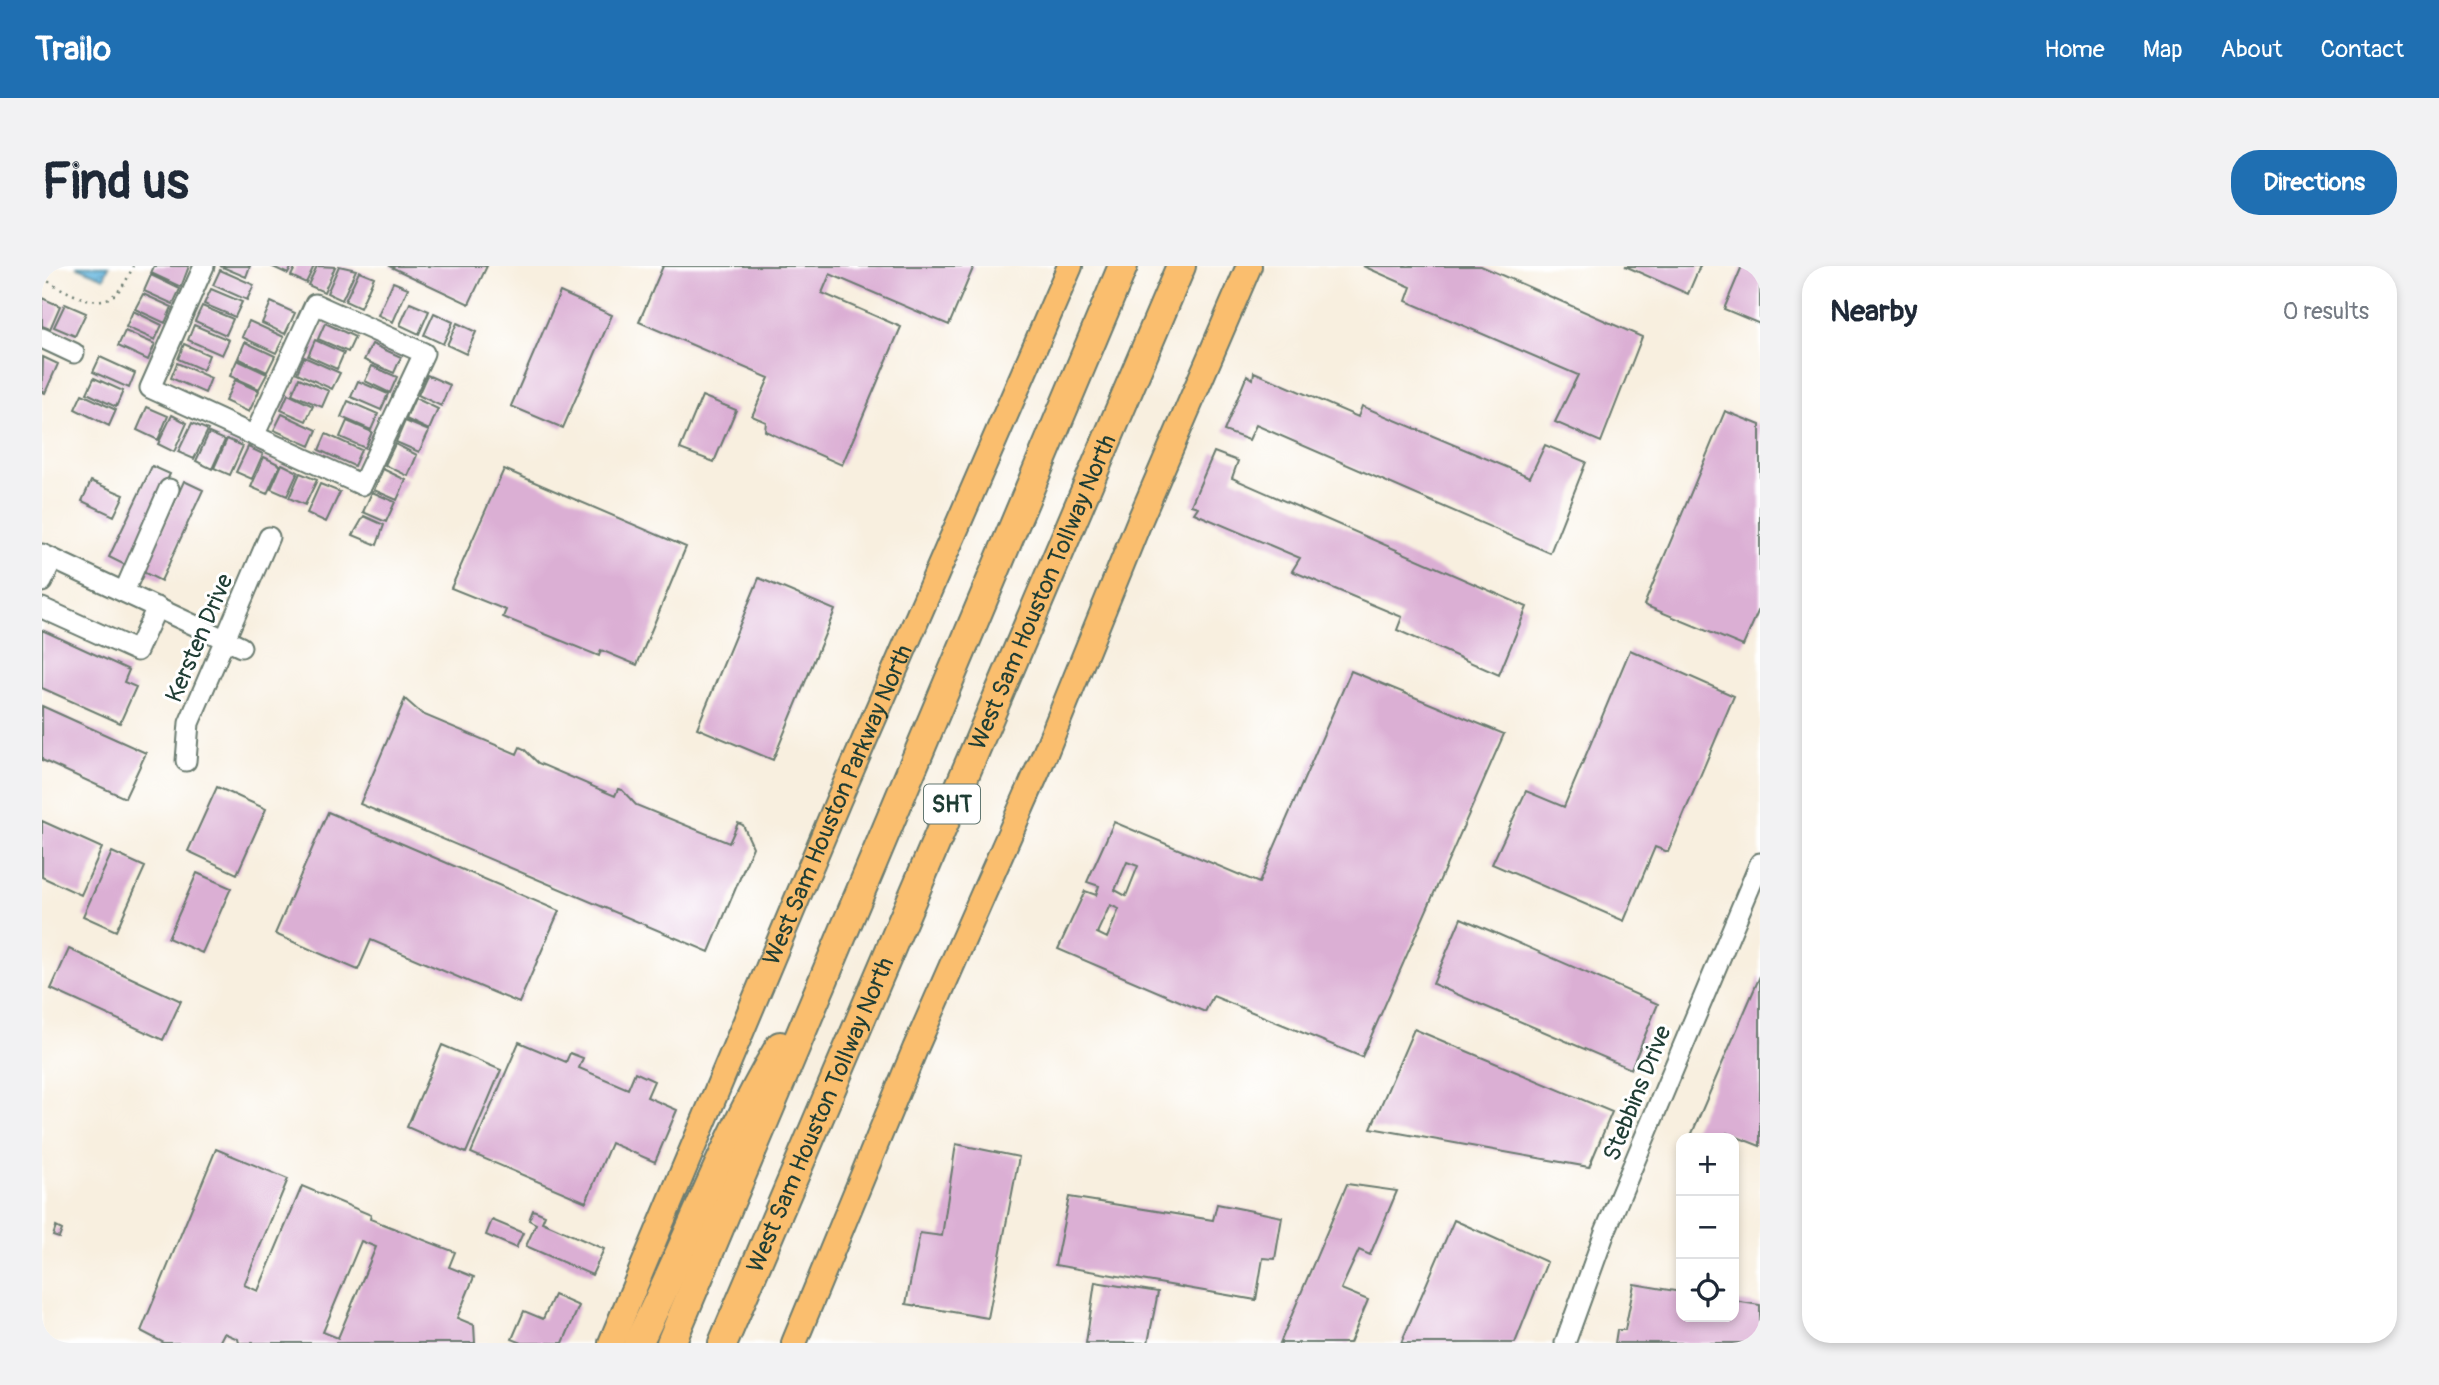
<!DOCTYPE html>
<html lang="en">
<head>
<meta charset="utf-8">
<style>
  :root { --surface:#fff; --page:#f2f2f3; --text:#1f2937; --muted:#747a83; --line:#e0e1e3; --accent:#1f6fb2 }
  body { margin:0; font-family:Pangolin,sans-serif; background:var(--page); color:var(--text) }
  .controls { position:absolute; right:21px; bottom:21px; display:grid; overflow:hidden; border-radius:14px; box-shadow:0 4px 10px #0003 }
  .controls button { width:63px; height:63px; display:grid; place-items:center; padding:0; border:0; border-bottom:2px solid var(--line); background:var(--surface); color:var(--text); font:35px sans-serif }
  .list { margin:0; padding:0; list-style:none }
  h2 { display:flex; justify-content:space-between; align-items:center; height:91px; margin:0; padding:0 28px; font-size:30px }
  h2 small { font-size:23px; font-weight:400; color:var(--muted) }
  .icon { flex:none; width:38px; height:38px; fill:none; stroke:currentColor; stroke-width:2; stroke-linecap:round; stroke-linejoin:round }
  .map { position:relative; flex:none; width:1718px; height:1077px; overflow:hidden; border-radius:28px }
  header { display:flex; align-items:center; gap:42px; box-sizing:border-box; height:98px; padding:0 35px; background:var(--accent); color:#fff }
  header strong { font-size:33px }
  nav { display:flex; gap:38px; margin-inline-start:auto; font-size:24px }
  .intro { display:flex; align-items:center; justify-content:space-between; box-sizing:border-box; height:168px; padding:0 42px }
  h1 { margin:0; font-size:49px }
  .button { padding:18px 32px; border-radius:28px; background:var(--accent); color:#fff; font-size:24px; font-weight:700 }
  main { display:flex; gap:42px; padding:0 42px }
  aside { flex:1; background:var(--surface); border-radius:28px; box-shadow:0 4px 10px #0003 }
  .map>svg:first-child { display:block }
  .water { fill:url(#water-waves); stroke:#417989; stroke-width:2 }
  .building { fill:#dbafd4; fill-rule:evenodd }
  .lines { fill:none; stroke-linecap:round; stroke-linejoin:round }
  .minor-casing { stroke:#6b7b70; stroke-width:23 }
  .major-casing { stroke:#6b7b70; stroke-width:28 }
  .highway-casing { stroke:#6b7b70; stroke-width:32 }
  .path { stroke:#6b7b70; stroke-width:2.5; stroke-dasharray:2 5; stroke-linecap:butt }
  .minor { stroke:#fff; stroke-width:19 }
  .major { stroke:#fabe6e; stroke-width:24 }
  .highway { stroke:#fabe6e; stroke-width:28 }
  .labels { text-anchor:middle; stroke-width:6; stroke-linejoin:round; paint-order:stroke }
  .shield { fill:#fff; stroke:#627771; stroke-width:2 }
  .shield-label { font-size:23px; font-weight:bold; fill:#1f3d34 }
  .street-label { font-size:24px; fill:#1f3d34; stroke:#fff }
</style>
</head>
<body>
<header>
<strong>Trailo</strong>
<nav><a>Home</a><a>Map</a><a>About</a><a>Contact</a></nav>
</header>
<div class="intro"><h1>Find us</h1><a class="button">Directions</a></div>
<main>
<div class="map">
<svg width="1718" height="1077" viewBox="0 0 1718 1077">
  <defs>
    <pattern id="water-waves" width="16" height="10" patternUnits="userSpaceOnUse" patternTransform="scale(1.75)"><rect width="16" height="10" fill="#63b5de"/><path d="M0 5q4-4 8 0t8 0" fill="none" stroke="#5194b5"/></pattern>
  </defs>
  <rect width="100%" height="100%" fill="#fff"/>
  <filter id="ink" filterUnits="userSpaceOnUse"><feTurbulence type="fractalNoise" baseFrequency=".0143" numOctaves="2"/><feDisplacementMap in="SourceGraphic" scale="14" xChannelSelector="R" yChannelSelector="G"/><feConvolveMatrix kernelMatrix="1 2 1 2 8 2 1 2 1" color-interpolation-filters="sRGB"/></filter>
  <filter id="wash" filterUnits="userSpaceOnUse"><feTurbulence type="fractalNoise" baseFrequency=".00686" numOctaves="4" result="noise"/><feDisplacementMap in="SourceGraphic" scale="28" xChannelSelector="R" yChannelSelector="G"/><feGaussianBlur stdDeviation="1.57" result="paint"/><feColorMatrix in="noise" values="0 0 0 0 0 0 0 0 0 0 0 0 0 0 0 0 0 1.4 0 .05"/><feComposite in="paint" operator="in"/></filter>
  <g filter="url(#wash)">
    <rect width="100%" height="100%" fill="#f8efdf"/>
    <path class="water" d="M 34,0 L 67,0 L 62,12 Z"/>
    <g id="blocks">
      <path class="building" d="M 112,0 L 147,0 L 139,21 L 109,7 Z
        M 178,0 L 208,0 L 204,11 Z
        M 229,0 L 250,0 L 246,8 Z
        M 254,0 L 272,0 L 264,17 L 249,10 Z
        M 275,0 L 293,1 L 282,26 L 266,19 Z
        M 297,0 L 314,4 L 300,34 L 285,27 Z
        M 347,0 L 445,0 L 427,38 Z
        M 621,0 L 932,0 L 907,59 L 788,8 L 780,27 L 859,61 L 800,199 L 723,165 L 724,156 L 710,150 L 727,112 L 597,56 Z
        M 1321,0 L 1439,0 L 1600,71 L 1559,176 L 1513,156 L 1536,109 L 1364,35 L 1369,21 Z
        M 1583,0 L 1658,0 L 1646,28 Z
        M 1700,0 L 1718,0 L 1718,58 L 1682,43 Z
        M 178,4 L 212,19 L 205,34 L 171,19 Z
        M 317,5 L 332,11 L 318,42 L 303,35 Z
        M 109,9 L 138,23 L 131,38 L 102,25 Z
        M 351,16 L 366,22 L 351,56 L 336,49 Z
        M 169,23 L 200,36 L 193,51 L 162,38 Z
        M 518,26 L 570,49 L 521,162 L 469,140 Z
        M 101,28 L 130,41 L 123,57 L 93,43 Z
        M 0,32 L 18,40 L 8,63 L 0,60 Z
        M 229,36 L 253,47 L 243,68 L 220,57 Z
        M 368,37 L 387,45 L 377,68 L 358,59 Z
        M 23,38 L 44,47 L 33,70 L 12,61 Z
        M 160,40 L 191,53 L 184,69 L 153,55 Z
        M 91,45 L 120,59 L 113,74 L 84,61 Z
        M 392,47 L 411,56 L 401,78 L 382,69 Z
        M 207,55 L 242,71 L 234,87 L 200,71 Z
        M 283,57 L 313,71 L 306,86 L 276,73 Z
        M 415,57 L 434,66 L 424,88 L 405,79 Z
        M 152,59 L 187,74 L 180,89 L 146,74 Z
        M 83,65 L 113,78 L 106,94 L 76,80 Z
        M 273,74 L 302,87 L 295,103 L 266,90 Z
        M 203,76 L 233,90 L 225,106 L 196,92 Z
        M 142,78 L 167,89 L 161,104 L 136,93 Z
        M 330,78 L 359,91 L 352,107 L 322,94 Z
        M 1,91 L 16,98 L 3,127 L 0,126 Z
        M 58,91 L 93,107 L 87,122 L 51,106 Z
        M 262,91 L 298,107 L 290,123 L 255,107 Z
        M 195,94 L 225,108 L 217,123 L 188,110 Z
        M 135,97 L 169,112 L 163,127 L 129,112 Z
        M 330,100 L 355,111 L 348,127 L 323,115 Z
        M 1212,106 L 1316,151 L 1320,140 L 1488,211 L 1503,179 L 1544,196 L 1508,287 L 1214,159 L 1207,174 L 1182,165 L 1205,109 L 1211,113 Z
        M 385,109 L 408,119 L 399,140 L 376,129 Z
        M 52,112 L 81,125 L 74,141 L 45,127 Z
        M 257,112 L 287,125 L 280,141 L 250,128 Z
        M 193,114 L 217,125 L 207,146 L 183,135 Z
        M 316,115 L 346,128 L 339,144 L 309,131 Z
        M 40,128 L 74,144 L 67,160 L 33,143 Z
        M 246,128 L 271,140 L 264,155 L 239,144 Z
        M 660,130 L 694,144 L 672,196 L 638,183 Z
        M 373,132 L 396,143 L 387,164 L 364,153 Z
        M 306,135 L 336,148 L 329,164 L 299,151 Z
        M 105,141 L 126,150 L 116,174 L 95,164 Z
        M 1683,145 L 1718,159 L 1718,341 L 1701,380 L 1602,339 Z
        M 240,148 L 275,164 L 268,180 L 232,164 Z
        M 130,149 L 145,157 L 132,186 L 116,178 Z
        M 305,155 L 330,166 L 323,182 L 298,171 Z
        M 363,155 L 387,165 L 377,186 L 354,176 Z
        M 150,157 L 166,164 L 152,193 L 136,186 Z
        M 167,167 L 183,174 L 170,203 L 154,195 Z
        M 284,168 L 319,184 L 312,200 L 277,184 Z
        M 185,173 L 201,180 L 188,209 L 172,202 Z
        M 353,178 L 375,189 L 366,210 L 343,199 Z
        M 206,181 L 221,188 L 210,213 L 194,206 Z
        M 1172,186 L 1196,195 L 1190,212 L 1485,341 L 1457,409 L 1355,364 L 1360,351 L 1250,305 L 1258,292 L 1152,247 L 1156,241 L 1149,239 Z
        M 222,191 L 238,199 L 225,228 L 209,221 Z
        M 240,198 L 256,206 L 245,230 L 229,223 Z
        M 110,200 L 128,208 L 85,300 L 67,291 Z
        M 341,203 L 364,214 L 355,234 L 332,224 Z
        M 462,203 L 644,281 L 595,399 L 559,384 L 557,390 L 461,351 L 464,344 L 409,322 Z
        M 258,207 L 275,214 L 263,239 L 247,232 Z
        M 49,215 L 82,229 L 72,250 L 40,235 Z
        M 142,215 L 161,224 L 119,315 L 101,306 Z
        M 278,218 L 298,226 L 284,256 L 265,247 Z
        M 330,226 L 353,236 L 344,256 L 321,246 Z
        M 322,250 L 342,259 L 335,279 L 311,269 Z
        M 717,312 L 793,344 L 731,494 L 655,462 Z
        M 0,364 L 87,404 L 82,416 L 94,421 L 78,457 L 0,422 Z
        M 1588,384 L 1692,430 L 1626,586 L 1613,581 L 1582,655 L 1450,598 L 1484,525 L 1522,541 Z
        M 1309,405 L 1462,468 L 1320,791 L 1171,730 L 1163,746 L 1016,683 L 1043,625 L 1054,629 L 1057,620 L 1045,616 L 1072,556 L 1217,617 ZM 1085,596 L 1096,600 L 1084,630 L 1073,624 ZM 1068,639 L 1077,643 L 1065,672 L 1055,667 Z
        M 363,433 L 380,448 L 475,488 L 478,481 L 482,483 L 496,497 L 573,530 L 576,523 L 580,524 L 594,539 L 687,577 L 696,557 L 701,559 L 711,581 L 667,686 L 318,538 Z
        M 0,440 L 104,487 L 83,532 L 0,494 Z
        M 175,521 L 224,543 L 195,608 L 146,585 Z
        M 286,546 L 517,645 L 477,737 L 329,674 L 316,704 L 233,668 Z
        M 0,555 L 60,582 L 39,629 L 0,611 Z
        M 70,586 L 103,601 L 74,665 L 41,650 Z
        M 155,607 L 189,622 L 160,687 L 126,672 Z
        M 1419,652 L 1616,738 L 1589,803 L 1391,718 Z
        M 27,683 L 139,735 L 121,774 L 9,723 Z
        M 1718,710 L 1718,880 L 1685,867 L 1683,872 L 1648,872 Z
        M 1372,763 L 1570,846 L 1547,901 L 1329,862 Z
        M 477,776 L 524,796 L 528,787 L 541,792 L 537,802 L 586,823 L 593,806 L 612,815 L 605,831 L 635,844 L 613,896 L 569,877 L 544,936 L 429,887 Z
        M 400,779 L 459,804 L 424,887 L 365,861 Z
        M 914,878 L 977,891 L 946,1052 L 864,1038 L 878,967 L 900,970 Z
        M 174,883 L 246,913 L 202,1019 L 216,1025 L 260,920 L 329,949 L 328,953 L 413,986 L 407,1001 L 432,1011 L 415,1052 L 432,1059 L 433,1077 L 197,1077 L 196,1073 L 182,1067 L 177,1077 L 122,1077 L 99,1065 ZM 319,975 L 334,981 L 296,1072 L 281,1066 Z
        M 1305,918 L 1355,925 L 1328,989 L 1317,984 L 1299,1023 L 1326,1034 L 1308,1077 L 1238,1077 Z
        M 1027,931 L 1171,954 L 1175,938 L 1240,951 L 1233,993 L 1221,992 L 1214,1034 L 1013,999 Z
        M 491,944 L 503,949 L 500,956 L 562,983 L 550,1009 L 484,980 L 494,958 L 487,954 Z
        M 450,954 L 481,967 L 474,982 L 444,969 Z
        M 1412,954 L 1505,996 L 1473,1077 L 1359,1077 Z
        M 14,961 L 20,964 L 17,972 L 11,970 Z
        M 1053,1016 L 1116,1026 L 1106,1077 L 1044,1077 Z
        M 1592,1018 L 1639,1026 L 1639,1051 L 1692,1051 L 1692,1035 L 1718,1039 L 1718,1077 L 1573,1077 L 1575,1064 L 1583,1064 Z
        M 512,1029 L 537,1040 L 521,1077 L 480,1077 L 470,1073 L 482,1045 L 501,1053 Z"/>
    </g>
  </g>
  <g filter="url(#ink)">
    <use href="#blocks" fill-opacity="0" stroke="#6b7b70" stroke-width="2"/>
    <g class="lines">
      <g class="minor-casing">
        <path id="minor" d="M 162,0 L 108,122 L 320,219 L 382,87 L 273,38 L 212,170
          M 0,72 L 32,87
          M 0,288 L 199,381
          M 0,316 L 11,293
          M 82,326 L 127,223
          M 0,342 L 95,385 L 115,341
          M 144,495 L 147,457 L 227,271
          M 1523,1077 L 1563,966 L 1718,597"/>
      </g>
      <g class="major-casing">
        <g id="major">
          <path id="s1" d="M 569,1077 L 796,535 L 1028,0"/>
          <path d="M 752,1077 L 873,783 L 1002,490 L 1097,256 L 1207,0"/>
        </g>
      </g>
      <g class="highway-casing">
        <g id="highway">
          <path d="M 596,1077 C 645,979 682,874 738,780"/>
          <path d="M 629,1077 L 1081,0"/>
          <path id="s2" d="M 681,1077 L 1139,0"/>
        </g>
      </g>
      <path class="path" d="M 0,12 C 41,35 70,53 91,0"/>
      <use href="#minor" class="minor"/>
      <use href="#major" class="major"/>
      <use href="#highway" class="highway"/>
    </g>
  </g>
  <g class="labels">
    <rect class="shield" x="882" y="518.5" width="56" height="39" rx="5"/>
    <g class="shield-label">
      <text x="910" y="546">SHT</text>
    </g>
    <g class="street-label">
      <text dy="8" stroke="none"><textPath href="#s2" startOffset="816">West Sam Houston Tollway North</textPath></text>
      <text transform="translate(157 372) rotate(-67)" y="8">Kersten Drive</text>
      <text dy="8" stroke="none"><textPath href="#s1" startOffset="584">West Sam Houston Parkway North</textPath></text>
      <text transform="translate(1595 827) rotate(-68)" y="8">Stebbins Drive</text>
      <text dy="8" stroke="none"><textPath href="#s2" startOffset="248">West Sam Houston Tollway North</textPath></text>
    </g>
  </g>
</svg>
<div class="controls">
<button>+</button>
<button>−</button>
<button><svg class="icon" aria-label="locate" viewBox="0 0 24 24"><circle cx="12" cy="12" r="6"/><path d="M12 2v4M12 18v4M2 12h4M18 12h4"/></svg></button>
</div>
</div>
<aside>
<h2>Nearby<small>0 results</small></h2>
<ul class="list">
</ul>
</aside>
</main>
</body>
</html>
